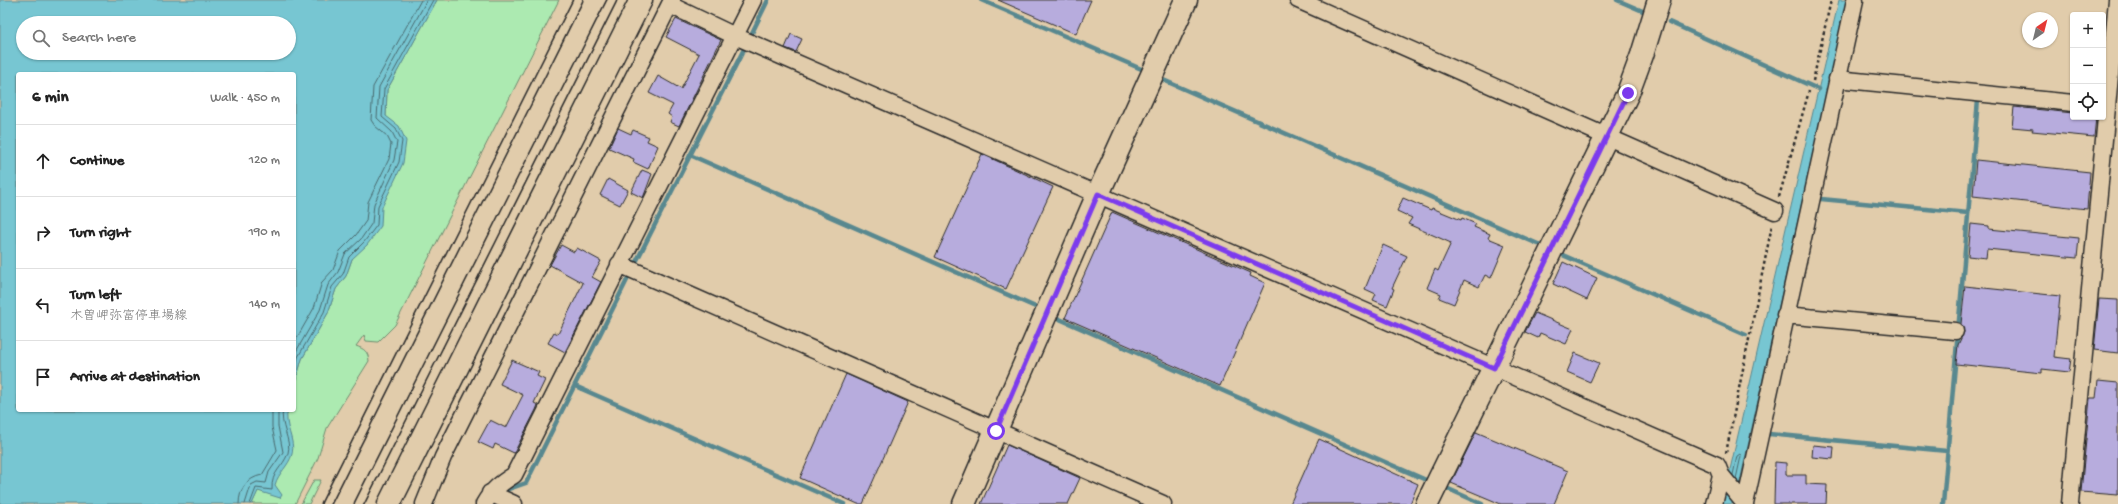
<!DOCTYPE html>
<html lang="en">
<head>
<meta charset="utf-8">
<style>
  :root { --surface:#fff; --page:#f6f6f6; --text:#222; --muted:#767676; --line:#e0e0e0 }
  body { margin:0; font-family:"Gochi Hand","Klee One",sans-serif; background:var(--page); color:var(--text) }
  .controls { position:absolute; right:12px; top:12px; display:grid; overflow:hidden; border-radius:4px; box-shadow:0 1px 3px #0004 }
  .controls button { width:36px; height:36px; display:grid; place-items:center; padding:0; border:0; border-bottom:1px solid var(--line); background:var(--surface); color:var(--text); font:20px sans-serif }
  .compass { position:absolute; left:2022px; top:12px; width:36px; height:36px; border-radius:50%; background:var(--surface); box-shadow:0 1px 3px #0004; rotate:35deg }
  .stop { position:absolute; width:12px; height:12px; margin:-9px; border:3px solid #7c3aed; border-radius:50%; background:#fff }
  .stop.end { background:#7c3aed; border-color:#fff; box-shadow:0 1px 4px #0008 }
  .list { margin:0; padding:0; list-style:none }
  h2 { display:flex; justify-content:space-between; align-items:center; height:52px; margin:0; padding:0 16px; font-size:17px }
  h2 small { font-size:13px; font-weight:400; color:var(--muted) }
  .list li { display:grid; grid-template-columns:26px 1fr auto; gap:12px; align-items:center; box-sizing:border-box; height:72px; padding:0 16px; border-top:1px solid var(--line) }
  .list b { display:block; font-size:15px; white-space:nowrap }
  .list p { margin:0; font-size:13px; white-space:nowrap; color:var(--muted) }
  .list em { font-size:13px; font-style:normal; color:var(--muted) }
  .icon { flex:none; width:22px; height:22px; fill:none; stroke:currentColor; stroke-width:2; stroke-linecap:round; stroke-linejoin:round }
  .map { position:relative; flex:none; width:2118px; height:504px; overflow:hidden }
  .search { position:absolute; background:var(--surface); box-shadow:0 1px 3px #0004; left:16px; top:16px; width:280px; height:44px; display:flex; align-items:center; gap:10px; box-sizing:border-box; padding:0 14px; border-radius:22px; color:var(--muted); font-size:15px }
  .panel { position:absolute; background:var(--surface); box-shadow:0 1px 3px #0004; left:16px; top:72px; width:280px; height:340px; border-radius:4px }
  .map>svg:first-child { display:block }
  .green { fill:#aceab1; stroke:#6c8a6e }
  .water { fill:#77c6d2; stroke:#59888f; fill-rule:evenodd }
  .lines { fill:none; stroke-linecap:round; stroke-linejoin:round }
  .shore { stroke:#49696e; stroke-width:1 }
  .stream { stroke:#59888f; stroke-width:4.5 }
  .building { fill:#b7acdd; stroke:#2b2b2b }
  .lane-casing { stroke:#2b2b2b; stroke-width:11 }
  .street-casing { stroke:#2b2b2b; stroke-width:19 }
  .secondary-casing { stroke:#2b2b2b; stroke-width:25 }
  .path { stroke:#2b2b2b; stroke-width:2.5; stroke-dasharray:3 3; stroke-linecap:butt }
  .lane { stroke:#e1ccab; stroke-width:8 }
  .street { stroke:#e1ccab; stroke-width:16 }
  .secondary { stroke:#e1ccab; stroke-width:22 }
  .route { stroke:#7c3aed; stroke-width:5 }
</style>
</head>
<body>
<div class="map">
<svg width="2118" height="504" viewBox="0 0 2118 504">
  <rect width="100%" height="100%" fill="#e1ccab"/>
  <filter id="ink" filterUnits="userSpaceOnUse"><feTurbulence type="fractalNoise" baseFrequency=".025" numOctaves="2"/><feDisplacementMap in="SourceGraphic" scale="8" xChannelSelector="R" yChannelSelector="G"/><feConvolveMatrix kernelMatrix="1 2 1 2 8 2 1 2 1" color-interpolation-filters="sRGB"/></filter>
  <g filter="url(#ink)">
    <path class="green" d="M 437,0 L 559,0 L 395,325 L 378,342 L 366,341 L 364,335 L 356,346 C 364,349 368,351 369,361 L 327,428 L 318,458 L 295,504 L 252,504 L 274,454 L 288,410 L 294,410 L 294,387 L 302,359 L 328,313 L 336,289 L 346,276 L 352,259 L 386,116 L 387,90 Z
      M 314,480 L 321,480 L 309,504 L 301,504 Z"/>
    <path class="water" d="M 0,0 L 437,0 L 387,90 L 386,116 L 399,126 L 406,141 L 403,163 L 382,207 L 381,226 L 367,245 L 352,259 L 346,276 L 336,289 L 328,313 L 302,359 L 294,387 L 294,74 L 18,74 L 18,410 L 288,410 C 283,425 296,440 292,454 C 289,466 278,473 275,485 L 282,495 L 280,498 L 258,491 L 252,504 L 0,504 ZM 23,23 L 289,23 L 289,53 L 23,53 Z
      M 1839,0 L 1847,0 L 1735,504 L 1722,504 Z"/>
    <g class="lines">
      <path class="shore" d="M 294,343 L 314,308 L 322,282 L 333,270 L 340,251 L 356,235 L 366,221 L 368,202 L 389,159 L 391,144 L 387,136 L 375,126 L 371,120 L 373,87 L 421,0
        M 294,355 L 320,310 L 328,285 L 338,272 L 345,254 L 361,239 L 372,223 L 374,204 L 394,160 L 397,142 L 392,132 L 377,118 L 379,87 L 427,0
        M 294,372 L 298,357 L 324,312 L 332,287 L 343,274 L 349,257 L 364,242 L 377,225 L 378,206 L 399,162 L 402,141 L 396,129 L 382,117 L 384,89 L 433,0
        M 1733,475 L 1737,456 L 1740,454 L 1741,456 L 1736,479
        M 239,504 C 239,489 247,478 262,475 L 277,450 L 272,427 L 272,410
        M 245,504 L 251,485 L 257,482 L 266,483 L 269,472 L 283,452 L 278,426 L 278,410
        M 250,504 L 256,488 L 272,490 C 271,471 283,468 288,453 C 292,441 279,424 283,410"/>
      <path class="stream" d="M 981,0 L 1146,71
        M 1617,0 L 1645,12
        M 1669,22 L 1818,89
        M 751,35 L 768,0
        M 1161,79 L 1538,244
        M 690,155 L 1040,309
        M 1821,199 L 1968,213
        M 1558,253 L 1746,335
        M 634,266 L 745,47
        M 1055,317 L 1426,480
        M 575,386 L 844,504
        M 1769,434 L 1947,451
        M 1444,487 L 1482,504
        M 503,493 L 506,490 L 526,483 L 629,276
        M 1943,504 L 1978,100"/>
    </g>
    <path class="building" d="M 998,0 L 1091,0 L 1076,34 Z
      M 676,19 L 721,40 L 679,126 L 670,122 L 672,117 L 668,114 L 673,105 L 649,93 L 658,76 L 681,89 L 699,54 L 666,37 Z
      M 791,34 L 802,39 L 796,52 L 785,48 Z
      M 2014,107 L 2073,113 L 2073,117 L 2096,117 L 2094,137 L 2032,131 L 2033,129 L 2012,127 Z
      M 618,128 L 631,134 L 633,130 L 649,137 L 647,141 L 658,146 L 648,169 L 633,162 L 634,159 L 609,148 Z
      M 982,154 L 1053,187 L 1006,289 L 935,257 Z
      M 1976,160 L 2090,172 L 2087,209 L 1973,196 Z
      M 642,170 L 652,174 L 643,198 L 631,192 Z
      M 608,179 L 628,190 L 620,205 L 600,195 Z
      M 1403,198 L 1431,210 L 1432,208 L 1461,220 L 1462,218 L 1476,224 L 1474,227 L 1490,234 L 1488,238 L 1505,245 L 1491,278 L 1485,275 L 1479,287 L 1464,280 L 1454,304 L 1439,298 L 1441,294 L 1427,288 L 1435,269 L 1438,271 L 1451,243 L 1408,224 L 1412,218 L 1397,211 Z
      M 1112,212 L 1251,273 L 1250,276 L 1265,283 L 1220,386 L 1065,318 Z
      M 1971,224 L 1989,226 L 1989,229 L 2079,238 L 2077,258 L 1987,249 L 1986,258 L 1968,256 Z
      M 561,245 L 574,252 L 577,248 L 601,261 L 592,277 L 601,282 L 565,352 L 548,343 L 554,332 L 558,334 L 583,283 L 550,265 Z
      M 1383,245 L 1407,256 L 1392,288 L 1394,289 L 1387,306 L 1373,300 L 1376,294 L 1365,289 Z
      M 1563,262 L 1597,278 L 1587,300 L 1553,284 Z
      M 1965,286 L 2060,296 L 2054,357 L 2071,359 L 2069,372 L 2042,369 L 2042,373 L 1956,364 L 1958,345 L 1964,332 L 1961,324 Z
      M 2099,299 L 2118,300 L 2118,353 L 2094,350 Z
      M 1535,313 L 1573,329 L 1566,344 L 1540,333 L 1538,338 L 1525,332 Z
      M 1575,353 L 1599,363 L 1590,382 L 1567,372 Z
      M 512,360 L 539,372 L 537,376 L 545,380 L 534,403 L 538,405 L 536,410 L 514,453 L 495,444 L 493,449 L 478,442 L 490,420 L 506,428 L 523,395 L 500,384 Z
      M 846,374 L 908,402 L 863,504 L 858,504 L 800,478 Z
      M 2098,381 L 2118,383 L 2118,495 L 2081,492 L 2090,398 L 2096,398 Z
      M 1476,432 L 1568,471 L 1554,504 L 1501,504 L 1451,483 Z
      M 1319,439 L 1418,484 L 1410,504 L 1290,504 Z
      M 1007,445 L 1080,478 L 1068,504 L 981,504 Z
      M 1813,445 L 1834,447 L 1833,459 L 1812,457 Z
      M 1775,462 L 1786,463 L 1786,475 L 1806,475 L 1806,484 L 1827,485 L 1826,504 L 1774,504 Z"/>
    <g class="lines">
      <g class="lane-casing">
        <path id="lane" d="M 326,504 L 578,0
          M 359,504 L 612,0"/>
      </g>
      <g class="street-casing">
        <path id="street" d="M 1298,0 L 1775,211
          M 670,5 L 735,36 L 1717,465 L 1721,475 L 1745,504
          M 1837,79 L 2073,103
          M 619,264 L 1163,504
          M 1785,315 L 1955,331
          M 490,493 L 514,504
          M 424,504 L 443,457 L 672,0
          M 484,504 C 492,490 501,483 514,475 L 753,0
          M 1714,504 L 1721,475
          M 1745,504 L 1855,0
          M 2070,504 L 2117,0"/>
      </g>
      <g class="secondary-casing">
        <path id="secondary" d="M 389,504 L 641,0
          M 964,504 L 1098,194 L 1186,0
          M 1427,504 L 1628,93 L 1642,55 L 1659,0"/>
      </g>
      <path class="path" d="M 1813,81 L 1831,0
        M 1779,197 L 1809,91
        M 1726,453 L 1772,225"/>
      <use href="#lane" class="lane"/>
      <use href="#street" class="street"/>
      <use href="#secondary" class="secondary"/>
    </g>
  </g>
  <g class="lines" filter="url(#ink)">
    <path class="route" d="M 996,431 L 1098,194 L 1494,368 L 1628,93"/>
  </g>
</svg>
<div class="controls">
<button>+</button>
<button>−</button>
<button><svg class="icon" aria-label="locate" viewBox="0 0 24 24"><circle cx="12" cy="12" r="6"/><path d="M12 2v4M12 18v4M2 12h4M18 12h4"/></svg></button>
</div>
<svg class="compass" viewBox="-18 -18 36 36"><path d="M0-13l5 13h-10z" fill="#e53935"/><path d="M0 13l5-13h-10z" fill="#767676"/></svg>
<div class="stop" style="left:996px;top:431px"></div>
<div class="stop end" style="left:1628px;top:93px"></div>
<div class="search"><svg class="icon" aria-label="search" viewBox="0 0 24 24"><circle cx="10" cy="10" r="6"/><path d="M15 15l6 6"/></svg>Search here</div>
<section class="panel">
<h2>6 min<small>Walk · 450 m</small></h2>
<ul class="list">
<li><svg class="icon" aria-label="ahead" viewBox="0 0 24 24"><path d="M12 20V5M6 11l6-6 6 6"/></svg><div><b>Continue</b></div><em>120 m</em></li>
<li><svg class="icon" aria-label="right" viewBox="0 0 24 24"><path d="M7 20v-9h11M14 6l5 5-5 5"/></svg><div><b>Turn right</b></div><em>190 m</em></li>
<li><svg class="icon" aria-label="left" viewBox="0 0 24 24"><path d="M17 20v-9H6M10 6l-5 5 5 5"/></svg><div><b>Turn left</b><p>木曽岬弥富停車場線</p></div><em>140 m</em></li>
<li><svg class="icon" aria-label="arrive" viewBox="0 0 24 24"><path d="M6 21V4h12l-3 4 3 4H6"/></svg><div><b>Arrive at destination</b></div></li>
</ul>
</section>
</div>
</body>
</html>
